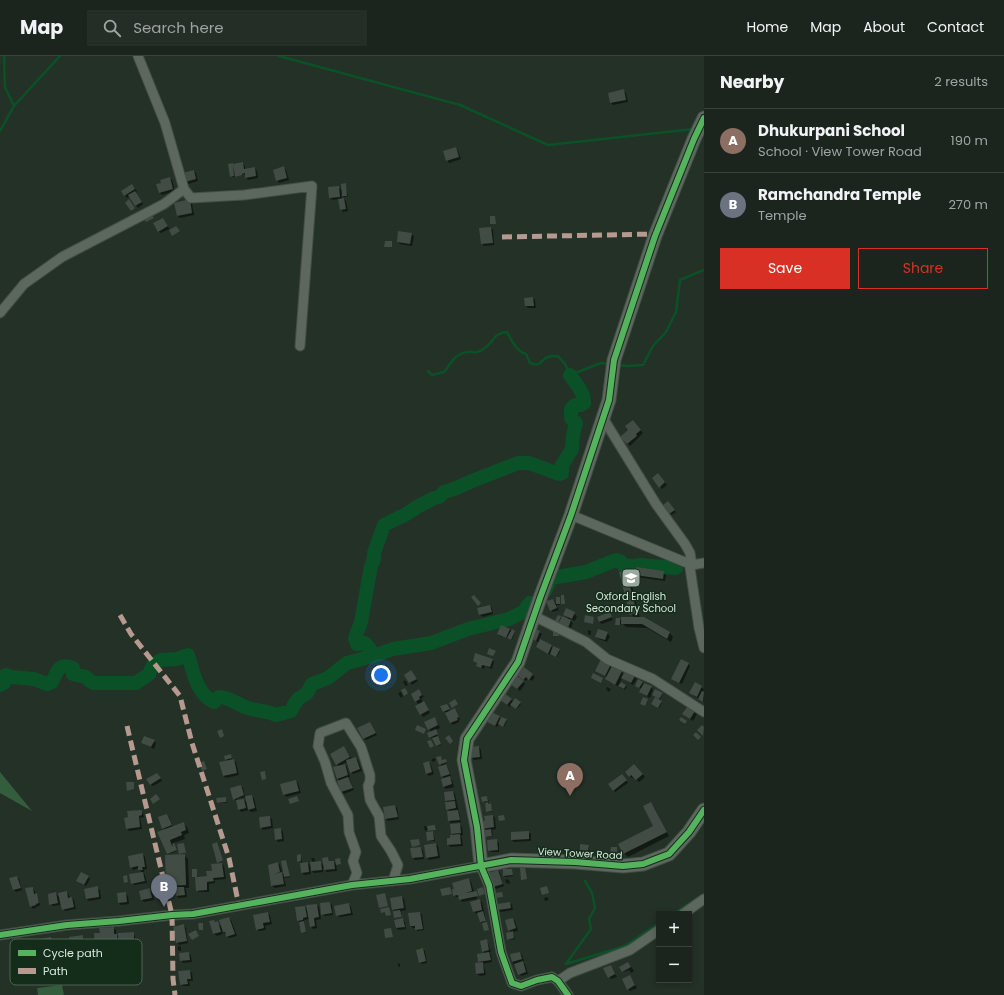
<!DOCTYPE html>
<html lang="en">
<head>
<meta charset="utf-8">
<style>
  :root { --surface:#1b251d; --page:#242d26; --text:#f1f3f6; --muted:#a0a5a4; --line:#39423b; --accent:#d93025 }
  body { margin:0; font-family:Poppins,sans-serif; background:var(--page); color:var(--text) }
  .controls { position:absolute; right:12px; bottom:12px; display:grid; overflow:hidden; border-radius:0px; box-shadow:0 2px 6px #0003 }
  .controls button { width:36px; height:36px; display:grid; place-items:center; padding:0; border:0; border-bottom:1px solid var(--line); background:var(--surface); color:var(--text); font:20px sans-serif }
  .you { position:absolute; left:381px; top:619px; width:14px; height:14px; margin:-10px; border:3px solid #fff; border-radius:50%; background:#1a73e8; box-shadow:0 0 0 6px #1a73e833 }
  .badge { display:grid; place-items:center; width:26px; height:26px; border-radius:50%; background:var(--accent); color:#fff; font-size:13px; font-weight:700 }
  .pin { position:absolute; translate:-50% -33px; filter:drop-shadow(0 1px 2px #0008) }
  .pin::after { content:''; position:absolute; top:21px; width:14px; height:12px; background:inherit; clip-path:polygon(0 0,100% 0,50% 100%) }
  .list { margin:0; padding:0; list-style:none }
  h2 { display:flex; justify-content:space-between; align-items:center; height:52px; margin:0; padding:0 16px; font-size:17px }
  h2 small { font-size:13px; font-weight:400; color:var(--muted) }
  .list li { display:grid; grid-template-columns:26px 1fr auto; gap:12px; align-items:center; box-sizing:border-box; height:64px; padding:0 16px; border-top:1px solid var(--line) }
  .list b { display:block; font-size:15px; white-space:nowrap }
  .list p { margin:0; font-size:13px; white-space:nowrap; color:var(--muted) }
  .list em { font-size:13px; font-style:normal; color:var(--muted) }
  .actions { display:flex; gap:8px; padding:12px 16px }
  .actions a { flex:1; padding:9px 0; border:1px solid var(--accent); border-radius:0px; text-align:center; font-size:14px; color:var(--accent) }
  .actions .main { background:var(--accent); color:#fff }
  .icon { flex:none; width:22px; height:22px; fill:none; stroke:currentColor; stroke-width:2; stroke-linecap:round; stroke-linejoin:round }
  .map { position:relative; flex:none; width:704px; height:939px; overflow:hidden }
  header { display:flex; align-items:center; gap:24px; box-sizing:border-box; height:56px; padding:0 20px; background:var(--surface); border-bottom:1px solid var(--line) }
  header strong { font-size:19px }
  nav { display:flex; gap:22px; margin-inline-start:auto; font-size:14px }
  .search { width:280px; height:36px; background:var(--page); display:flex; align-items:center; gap:10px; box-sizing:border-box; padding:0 14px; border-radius:0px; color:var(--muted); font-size:15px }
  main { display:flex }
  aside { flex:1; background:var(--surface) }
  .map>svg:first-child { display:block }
  .green { fill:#345d3e }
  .shadow { fill:#0007 }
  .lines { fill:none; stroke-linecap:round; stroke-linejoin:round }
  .stream { stroke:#0b5127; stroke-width:2.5 }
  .river { stroke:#0b5127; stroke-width:14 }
  .building { fill:#414c44 }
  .street-casing { stroke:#434e45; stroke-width:11 }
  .secondary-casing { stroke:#434e45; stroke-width:15 }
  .street { stroke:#5c675e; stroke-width:9 }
  .secondary { stroke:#5d685f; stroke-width:13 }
  .quiet { stroke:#b69a8f; stroke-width:5; stroke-dasharray:10 5; stroke-linecap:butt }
  .cycleway-casing { stroke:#142d1b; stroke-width:8 }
  .cycleway { stroke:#56b35d; stroke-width:6 }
  .labels { text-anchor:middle; stroke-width:3; stroke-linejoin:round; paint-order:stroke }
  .poi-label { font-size:10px; fill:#dae9dd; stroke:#142d1b }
  .street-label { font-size:10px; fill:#dae9dd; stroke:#142d1b }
  .key { fill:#142d1b; stroke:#4f6555; stroke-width:1 }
  .key-label { font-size:11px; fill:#dae9dd }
</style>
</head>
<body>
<header>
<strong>Map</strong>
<div class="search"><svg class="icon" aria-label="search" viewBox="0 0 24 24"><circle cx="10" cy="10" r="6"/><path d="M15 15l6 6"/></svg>Search here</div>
<nav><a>Home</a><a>Map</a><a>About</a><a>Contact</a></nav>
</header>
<main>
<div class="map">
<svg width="704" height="939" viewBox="0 0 704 939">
  <rect width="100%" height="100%" fill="#243127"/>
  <path class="green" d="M 0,716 L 32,755 L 0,737 Z
    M 62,929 L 64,939 L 38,939 L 37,932 Z"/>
  <path class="shadow" d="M 624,35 L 626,37 L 628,46 L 613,49 L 611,47 Z
    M 456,92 L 458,95 L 461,103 L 449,107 L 447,104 Z
    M 242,107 L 245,110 L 245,113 L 255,112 L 257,115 L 258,122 L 248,124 L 246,121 L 247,118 L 237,119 L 237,121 L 234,118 L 235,121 L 231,121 L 232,108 L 235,111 Z
    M 284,112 L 286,114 L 289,124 L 279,127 L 277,124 Z
    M 194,115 L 196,117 L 198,125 L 188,128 L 186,126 Z
    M 169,122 L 172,124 L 175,135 L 162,139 L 160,137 L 157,129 L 162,127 Z
    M 345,128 L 348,140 L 344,141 L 341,138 L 342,143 L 344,143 L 346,145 L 348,155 L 343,156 L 341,153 L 339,143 L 333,144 L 330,142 L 338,131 L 343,135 Z
    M 134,131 L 137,136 L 135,137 L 143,148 L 138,152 L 130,140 L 127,142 L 122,135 Z
    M 189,144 L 192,147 L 194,159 L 180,162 L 177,159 Z
    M 163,163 L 165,165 L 170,174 L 169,173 L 161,177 L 158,175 Z
    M 491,172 L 493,174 L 494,189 L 484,190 L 482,187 Z
    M 411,178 L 414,180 L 412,190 L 400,188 L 398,186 Z
    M 533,242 L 535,244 L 536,252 L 528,252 L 526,250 Z
    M 633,365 L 643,377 L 630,390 L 622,381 L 630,374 Z
    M 660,421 L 667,429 L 662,433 L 660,431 Z
    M 670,448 L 676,456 L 672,459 L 670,457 Z
    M 632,514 L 636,518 L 664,516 L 666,519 L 665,525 L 636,521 L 637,524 L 631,526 L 640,562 L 644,562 L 670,577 L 673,581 L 671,586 L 647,572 L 626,571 L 621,566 L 621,569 L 616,568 L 620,563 L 622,566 L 635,562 L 631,558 L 620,517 Z
    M 559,542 L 560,549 L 556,549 L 559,554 L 553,556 L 551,554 L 553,544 L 557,548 Z
    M 490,550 L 492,552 L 493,558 L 483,561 L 480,559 L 479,553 Z
    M 567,554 L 577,560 L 575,565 L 567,562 L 573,567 L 570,574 L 556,566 L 558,560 L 562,563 L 570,564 L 565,559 Z
    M 610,557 L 613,564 L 602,568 L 599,566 Z
    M 534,573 L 542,578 L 539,584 L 560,595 L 557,601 L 551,598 L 550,599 L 537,591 L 539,587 L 530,581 Z
    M 510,574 L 515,576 L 512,584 L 500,580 L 498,578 Z
    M 588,574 L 591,575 L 591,579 L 588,578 Z
    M 607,577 L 610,580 L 607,586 L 599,583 L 596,581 Z
    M 492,604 L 494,606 L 492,613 L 485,610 L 484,613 L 477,609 Z
    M 688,608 L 690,610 L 682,628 L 675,625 Z
    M 520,609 L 535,621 L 532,625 L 528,622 L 526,625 L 520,620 Z
    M 610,609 L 624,618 L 634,620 L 637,623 L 633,629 L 622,622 L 620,626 L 627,630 L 625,634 L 608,625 L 607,621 L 596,615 Z
    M 413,618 L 418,625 L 412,629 L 405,619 Z
    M 405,624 L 408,629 L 406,630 L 403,626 Z
    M 523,625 L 525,628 L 520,635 L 514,630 Z
    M 642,626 L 653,633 L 650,642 L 643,638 L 641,636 L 642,633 L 637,630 Z
    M 695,628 L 704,633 L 703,636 L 704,638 L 704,646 L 693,639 Z
    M 607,631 L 611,633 L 609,636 L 606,633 Z
    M 419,635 L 424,641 L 421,643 L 430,657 L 423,661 L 416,651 L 419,649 L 416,645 Z
    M 401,636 L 403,640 L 401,642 L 398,637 Z
    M 662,637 L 663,638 L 659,645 L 662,647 L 659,652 L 652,648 L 656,641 Z
    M 511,643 L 513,645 L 515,643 L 521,648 L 517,653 L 511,649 L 510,651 L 503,646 Z
    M 448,650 L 450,655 L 455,653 L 457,656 L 460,664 L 459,664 L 459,666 L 453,669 L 451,667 L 446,656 L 444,656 Z
    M 688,652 L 697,658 L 693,665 L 686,660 Z
    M 499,661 L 507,665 L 504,671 L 499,668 L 497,671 L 488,666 Z
    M 435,662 L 440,672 L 435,674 L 441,689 L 437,690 L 433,682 L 431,682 L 428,678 L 432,676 L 429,673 Z
    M 370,667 L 377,679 L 366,684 L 363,682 Z
    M 154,685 L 156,687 L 154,693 L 142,687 Z
    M 344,691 L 352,703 L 356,702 L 358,704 L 362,715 L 353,718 L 351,716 L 347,706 L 343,708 L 347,711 L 350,721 L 348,722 L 350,724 L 354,734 L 344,738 L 342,736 L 338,725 L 340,725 L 337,722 L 339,711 L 337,708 Z
    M 479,691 L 481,694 L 482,703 L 474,704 L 472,702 Z
    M 231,699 L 232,704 L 236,706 L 239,719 L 226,722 L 223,720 L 227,705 L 225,703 Z
    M 434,702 L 436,704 L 433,706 L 431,704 Z
    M 437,702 L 441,702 L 442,705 L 446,705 L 447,707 L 445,708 L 448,712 L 451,720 L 449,721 L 452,724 L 454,731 L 446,733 L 444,731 L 442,724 L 445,723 L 442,720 L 442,711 Z
    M 429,706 L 431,709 L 434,718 L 429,720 L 426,717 Z
    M 637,711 L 645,721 L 639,726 L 634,721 L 632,722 L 626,716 Z
    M 159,720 L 162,725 L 153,730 L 150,728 Z
    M 624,721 L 628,727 L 615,736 L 613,734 Z
    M 296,725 L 298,727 L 301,737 L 286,741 L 284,738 Z
    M 241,730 L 243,732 L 245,741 L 237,743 L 238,745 L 244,744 L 248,747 L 252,740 L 254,742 L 257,755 L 251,756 L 249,754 L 241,756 L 239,753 L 237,745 L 234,743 Z
    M 445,736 L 453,736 L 455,738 L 461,766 L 451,767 L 449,765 L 450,756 L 447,753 L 448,747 L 446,745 Z
    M 487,741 L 489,745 L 486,746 L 491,749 L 492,756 L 487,756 L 485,746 L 483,745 Z
    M 225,742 L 227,747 L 218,747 L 218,743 Z
    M 651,747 L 654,751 L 669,780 L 628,801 L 624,797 L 654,771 Z
    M 395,750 L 397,752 L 399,763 L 388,765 L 386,763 L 384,752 Z
    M 141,755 L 143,757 L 144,761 L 140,762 L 142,773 L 129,775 L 127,772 Z
    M 167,759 L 169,761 L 173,771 L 183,767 L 187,771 L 189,777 L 184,779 L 185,783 L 173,787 L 177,795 L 169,798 L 165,774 L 163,772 Z
    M 493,760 L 495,762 L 496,773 L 492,774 L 493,780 L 487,781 L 485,774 L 483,772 L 486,766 Z
    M 269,761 L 272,763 L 273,772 L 263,774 L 261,771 Z
    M 459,768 L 462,771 L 463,779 L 460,780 L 462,782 L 463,790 L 451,791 L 448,789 L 454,780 L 452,778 L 451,769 Z
    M 424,770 L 426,770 L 428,773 L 435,770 L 436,771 L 436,774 L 431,775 L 433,777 L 435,785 L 428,785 L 431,777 L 427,773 L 427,774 L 425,775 Z
    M 281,773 L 283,776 L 284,785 L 278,786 L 276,783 Z
    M 528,776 L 531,778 L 531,785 L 514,786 L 512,784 Z
    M 496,784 L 499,787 L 499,796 L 491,796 L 489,794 Z
    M 184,788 L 186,797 L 183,798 L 188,803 L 189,832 L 185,832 L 186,834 L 187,841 L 179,842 L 177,840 L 176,833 L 171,833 L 167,829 L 182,799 L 180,797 Z
    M 436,788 L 438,790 L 440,802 L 429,804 L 427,801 Z
    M 589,790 L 589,796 L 581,794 Z
    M 421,792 L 423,794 L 424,803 L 415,804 L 413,802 L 412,793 Z
    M 143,798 L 145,801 L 147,813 L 144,814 L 144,816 L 142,816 L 145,819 L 147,827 L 134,829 L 132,827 L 142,817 L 139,812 L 133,814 L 131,811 Z
    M 301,799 L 302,807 L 308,807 L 312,811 L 313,807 L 311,802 L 314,802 L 316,807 L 320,806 L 324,810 L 328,802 L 331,806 L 334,806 L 336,808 L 337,815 L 327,816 L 323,812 L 323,816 L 314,817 L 310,813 L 311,818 L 304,819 L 302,816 L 301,806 L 298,805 Z
    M 286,805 L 290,821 L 284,822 L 286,830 L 275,832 L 272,830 L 269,810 L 278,807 L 280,809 L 282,817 L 285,820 Z
    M 222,808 L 224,810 L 226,823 L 215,824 L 215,827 L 209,828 L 209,836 L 199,836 L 197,834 L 196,822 L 193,821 L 196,814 L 198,822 L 208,821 Z
    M 508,808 L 509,814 L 512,814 L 513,820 L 505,821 L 504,820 L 509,812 L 502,812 Z
    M 498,815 L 500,817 L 504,830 L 496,833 L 494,830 Z
    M 17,821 L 19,823 L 22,834 L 16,836 L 14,834 L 10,823 Z
    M 88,821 L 90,823 L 86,830 L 79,827 Z
    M 469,823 L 471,826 L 474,836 L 477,837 L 476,837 L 477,843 L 462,846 L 459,841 L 456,841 L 454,839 Z
    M 505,823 L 509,824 L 510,828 L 506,827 Z
    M 97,831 L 100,834 L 101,843 L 89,845 L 86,842 Z
    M 33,832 L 38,841 L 40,849 L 33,853 L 31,850 Z
    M 150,833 L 152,836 L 154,844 L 144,846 L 142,844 Z
    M 67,836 L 69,839 L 70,843 L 72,842 L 74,844 L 76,853 L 65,855 L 63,853 Z
    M 125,837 L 128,840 L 129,848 L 121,849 L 119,847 Z
    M 56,838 L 59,841 L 60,849 L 53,850 L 50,848 Z
    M 402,841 L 404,843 L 406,854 L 401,855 L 402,861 L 396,862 L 395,856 L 393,854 Z
    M 547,841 L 549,844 L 545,845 L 544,842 Z
    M 480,845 L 482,846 L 486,865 L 482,867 L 479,858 L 477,858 L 474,856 L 472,846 Z
    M 330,847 L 332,849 L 333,859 L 325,860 L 322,858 Z
    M 510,847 L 512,849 L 513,854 L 501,856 L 499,854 L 498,849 Z
    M 349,848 L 351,851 L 353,859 L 340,861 L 337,859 Z
    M 317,849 L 319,851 L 321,863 L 316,864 L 317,872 L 313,873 L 311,870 L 309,863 L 304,864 L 306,877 L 303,877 L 300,867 L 298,864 L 305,851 L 308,854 Z
    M 268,857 L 270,860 L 272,868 L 265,870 L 266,874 L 259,875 L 257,873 Z
    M 420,857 L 422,859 L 424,874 L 417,875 L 416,872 L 413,872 L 411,870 Z
    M 228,862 L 231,864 L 237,880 L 229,882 L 221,874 L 223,878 L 217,880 L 214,878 L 210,866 L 214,865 L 222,871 Z
    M 403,863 L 405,866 L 406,873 L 399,874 L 396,872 Z
    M 513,863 L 515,865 L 518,875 L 513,876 L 515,883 L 509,884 L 508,884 L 511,877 L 509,874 Z
    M 184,869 L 186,872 L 188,887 L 179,889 L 177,886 Z
    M 113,872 L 116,874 L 116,878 L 119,882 L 133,878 L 135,880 L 136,891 L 128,892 L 129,898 L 122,898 L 120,896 L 120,892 L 111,892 L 109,888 L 106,888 L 106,891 L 102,891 L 102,893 L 99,893 L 96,891 L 101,878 Z
    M 82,880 L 85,883 L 85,890 L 73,891 L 71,889 Z
    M 486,885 L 488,887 L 491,896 L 489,897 L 491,899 L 492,906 L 482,908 L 484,910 L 486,919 L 480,920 L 477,918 L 481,907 L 479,905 L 485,898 L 483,895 Z
    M 178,890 L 181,891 L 181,895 L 178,894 Z
    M 423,893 L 425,895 L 427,907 L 422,908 L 419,906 Z
    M 189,897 L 191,900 L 192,906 L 183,907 L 181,904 Z
    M 520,897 L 522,899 L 524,906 L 522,906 L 525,908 L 528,918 L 521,920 L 512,906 Z
    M 398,907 L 400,908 L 400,911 L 398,910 Z
    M 629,908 L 634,915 L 631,917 L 629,914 L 623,916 Z
    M 610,910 L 617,921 L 611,923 L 609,921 Z
    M 190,915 L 192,917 L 193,925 L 189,925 L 190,930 L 183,930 L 180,928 Z
    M 630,920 L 637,932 L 630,935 L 628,933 Z"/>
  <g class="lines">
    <path class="stream" d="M 4,0 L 5,31 L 14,50
      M 279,0 L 460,49 L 548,89 L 694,73
      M 0,75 L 14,50 L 60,0
      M 617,309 L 628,310 L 643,309 L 653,290 L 666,276 L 676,256 L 680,224 L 704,214
      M 428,315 L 432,319 L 444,316 C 448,312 450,307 454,303 C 456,300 464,296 468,296 C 473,295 475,298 480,295 C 494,289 491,277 507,276 C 512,285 517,296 526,298 L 530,307 C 541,312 540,304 548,301 C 551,300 555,300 558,300 L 565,308 L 570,319 L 601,307 L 610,308
      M 585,825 L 592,837 L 595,852 L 589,863 L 591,873 L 566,908 L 625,890 L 659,867
      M 673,858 L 704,838"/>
    <path class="river" d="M 545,535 L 551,522 L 586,516 L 616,504 L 620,505 L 623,509 L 632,510 L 641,509 L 676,512
      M 530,547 L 523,556 L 509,563 L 468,573 L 431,587 L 393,593 L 373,600 L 370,593 L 365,587 L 357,588 L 355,582 L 361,566 L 371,510 L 374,503 L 374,497 L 384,469 L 400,461 L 403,460 L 417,451 L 434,442 L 439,441 L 444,436 L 454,433 L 472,425 L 518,407 L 529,407 L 559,418 L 562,417 L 562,409 L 572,393 L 573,379 L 576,367 L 571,362 L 571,353 L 575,349 L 581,349 L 584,347 C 585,337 576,328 570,319
      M 156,607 L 161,604 L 177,603 L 188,599 C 193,616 197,638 214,646 L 219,641 C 230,641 238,649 248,652 C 258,655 267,655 276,659 L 291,655 L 294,649 L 298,643 L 307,637 L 312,628 L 328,622 L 347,607 L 373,600
      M 0,629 L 4,627 L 2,621 L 6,619 L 11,621 L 34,623 L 47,628 L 52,626 C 57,616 58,606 73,612 L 73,618 L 86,621 L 90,625 L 94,627 L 136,627 L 149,618 L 153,609"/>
  </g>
  <path class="building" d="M 624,33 L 626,44 L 610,47 L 608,37 Z
    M 456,91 L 459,101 L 446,105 L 443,95 Z
    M 243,106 L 244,113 L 255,111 L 256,120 L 245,122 L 245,117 L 242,118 L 242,119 L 235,121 L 233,108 Z
    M 233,107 L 234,120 L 230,121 L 228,108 Z
    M 284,110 L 287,122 L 276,125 L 273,114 Z
    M 194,114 L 196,123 L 185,126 L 183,117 Z
    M 170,121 L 173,133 L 159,137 L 156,128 L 161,127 L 160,124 Z
    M 346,127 L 347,140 L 342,140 L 341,128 Z
    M 132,128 L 135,133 L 124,140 L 121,135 Z
    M 339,130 L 340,141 L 329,142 L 328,131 Z
    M 135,135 L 142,146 L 135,150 L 128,139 Z
    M 344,142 L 346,153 L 340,154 L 338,143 Z
    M 129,143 L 135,152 L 131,155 L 125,147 Z
    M 190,143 L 192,157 L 177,160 L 174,147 Z
    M 151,158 L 154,162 L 146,166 L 143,162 Z
    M 490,160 L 495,160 L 496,168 L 490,168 Z
    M 163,162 L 168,170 L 158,176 L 153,167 Z
    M 176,170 L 180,175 L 172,180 L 169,174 Z
    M 491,171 L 493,187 L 481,188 L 479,172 Z
    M 398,175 L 412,177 L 410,188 L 397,186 Z
    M 385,185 L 392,185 L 392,191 L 384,191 Z
    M 533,241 L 534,250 L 525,250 L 524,242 Z
    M 633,364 L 641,374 L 636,378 L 637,380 L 627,388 L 620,381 L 628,374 L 625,370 Z
    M 658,417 L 665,426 L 659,432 L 652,422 Z
    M 668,445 L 675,454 L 669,458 L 663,449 Z
    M 636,511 L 664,515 L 663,523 L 635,519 Z
    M 632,513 L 634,521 L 628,522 L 637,557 L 630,559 L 619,516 Z
    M 474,539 L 481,547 L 478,550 L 471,541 Z
    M 561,539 L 564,539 L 565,548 L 561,548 Z
    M 556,541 L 560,541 L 560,548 L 556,548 Z
    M 553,543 L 557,552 L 550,555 L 546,545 Z
    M 490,549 L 492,556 L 479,559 L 477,552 Z
    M 566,552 L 575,556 L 572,563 L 563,559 Z
    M 610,556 L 612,561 L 599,566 L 597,561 Z
    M 558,559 L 561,560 L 558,568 L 554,566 Z
    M 585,559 L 594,561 L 593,568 L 584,566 Z
    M 562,560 L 571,564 L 568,572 L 558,568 Z
    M 621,561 L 644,561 L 670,576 L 667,583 L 642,568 L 621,568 Z
    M 616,562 L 620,562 L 620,569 L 615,569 Z
    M 501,569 L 510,573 L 506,582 L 497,578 Z
    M 534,572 L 540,575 L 536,585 L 529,581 Z
    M 512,573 L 515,575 L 511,584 L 507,582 Z
    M 598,573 L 608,576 L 605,584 L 595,581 Z
    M 553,574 L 560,575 L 559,580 L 553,580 Z
    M 540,583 L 552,589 L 548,598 L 536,591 Z
    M 553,590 L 560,593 L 556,601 L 550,598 Z
    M 489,592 L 496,595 L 493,600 L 487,598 Z
    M 475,597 L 493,603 L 490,611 L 482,609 L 481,612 L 476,610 L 477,607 L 473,605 Z
    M 601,603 L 611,608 L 605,620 L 595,615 Z
    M 681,603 L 689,607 L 679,627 L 671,623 Z
    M 520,608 L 533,618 L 529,624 L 526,621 L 523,624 L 516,618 Z
    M 612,610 L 622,615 L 615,629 L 605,623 Z
    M 626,613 L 635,620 L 631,627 L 621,622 Z
    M 411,614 L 417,623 L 409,627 L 404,619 Z
    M 593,617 L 603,622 L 601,627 L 591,622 Z
    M 517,620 L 524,625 L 517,633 L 510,628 Z
    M 638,623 L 643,626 L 639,632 L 635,630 Z
    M 621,626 L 626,629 L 624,633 L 618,630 Z
    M 695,626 L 702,630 L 697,641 L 689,637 Z
    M 644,627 L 652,630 L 647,640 L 639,636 Z
    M 405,632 L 408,637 L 404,640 L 401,634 Z
    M 419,633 L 422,639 L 419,641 L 420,643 L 415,646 L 411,638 Z
    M 655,633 L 663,637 L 659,643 L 652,639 Z
    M 702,635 L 704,636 L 703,646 L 698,643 Z
    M 504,637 L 512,643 L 507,649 L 500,644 Z
    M 643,641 L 648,643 L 645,650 L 640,648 Z
    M 655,641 L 662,645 L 658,652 L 651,648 Z
    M 515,642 L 521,646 L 516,653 L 510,649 Z
    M 455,643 L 458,648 L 452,652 L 449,647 Z
    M 424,645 L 429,654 L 420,659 L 415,650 Z
    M 447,648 L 450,653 L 443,656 L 440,650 Z
    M 688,650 L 695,655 L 690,663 L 682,658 Z
    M 455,652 L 459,661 L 457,662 L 458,664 L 450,667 L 445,657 Z
    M 491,656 L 500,660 L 495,670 L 487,666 Z
    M 435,661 L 438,669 L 428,674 L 424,666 Z
    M 501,661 L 507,663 L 503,671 L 498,668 Z
    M 681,661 L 687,665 L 685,668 L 679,664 Z
    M 370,666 L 376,677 L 363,683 L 357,672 Z
    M 417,669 L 426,673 L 424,678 L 415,674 Z
    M 702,669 L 704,671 L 703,680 L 697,674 Z
    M 222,673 L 224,680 L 220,682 L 217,675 Z
    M 436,673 L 438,678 L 429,682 L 427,677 Z
    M 696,676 L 701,681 L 698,684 L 693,679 Z
    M 449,679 L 453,685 L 450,688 L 445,682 Z
    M 144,680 L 155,684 L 151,691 L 141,687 Z
    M 438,680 L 441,688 L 436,690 L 432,682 Z
    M 431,684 L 434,690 L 430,692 L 427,685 Z
    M 344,690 L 350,701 L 336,709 L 330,698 Z
    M 479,690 L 480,701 L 471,702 L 470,691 Z
    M 231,698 L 232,702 L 225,704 L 224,700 Z
    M 441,700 L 442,704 L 446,703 L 447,706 L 439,709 L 436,701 Z
    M 356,701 L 360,713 L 350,717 L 346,704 Z
    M 234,703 L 237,717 L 223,720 L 219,706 Z
    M 204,705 L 207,713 L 202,715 L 199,707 Z
    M 429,705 L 432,716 L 426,718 L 423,707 Z
    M 345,708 L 348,719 L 337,723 L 333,711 Z
    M 446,708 L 450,718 L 441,721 L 438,711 Z
    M 634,708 L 643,718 L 636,724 L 631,719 L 629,721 L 625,716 Z
    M 265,715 L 266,723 L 262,724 L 260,716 Z
    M 157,717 L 161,722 L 150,729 L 146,723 Z
    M 622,718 L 627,724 L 613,735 L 608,728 Z
    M 450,720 L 452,728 L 443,731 L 441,723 Z
    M 348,721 L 353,732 L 341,736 L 337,725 Z
    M 296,724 L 299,735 L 283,739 L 280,728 Z
    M 126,726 L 134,726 L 134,733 L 127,735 Z
    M 241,729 L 244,739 L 233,744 L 230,732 Z
    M 453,735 L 455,744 L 445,745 L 444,736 Z
    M 156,738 L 160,743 L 153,748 L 150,743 Z
    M 252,739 L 255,752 L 248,754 L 245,740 Z
    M 297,740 L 299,745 L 290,748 L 288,743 Z
    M 487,740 L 488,745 L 482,746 L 481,741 Z
    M 226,741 L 226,746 L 217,747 L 216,742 Z
    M 244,743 L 246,752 L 238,754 L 236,744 Z
    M 455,745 L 456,752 L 446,754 L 445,746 Z
    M 488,746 L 488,748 L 491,747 L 492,755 L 486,756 L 485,747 Z
    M 651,746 L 667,776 L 623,798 L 618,788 L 653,770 L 643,750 Z
    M 395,749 L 398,761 L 385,763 L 383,751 Z
    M 142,754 L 142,759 L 139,760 L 140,771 L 126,773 L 124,762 L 128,761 L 127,755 Z
    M 458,754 L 460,764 L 448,765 L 447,755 Z
    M 167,758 L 172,769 L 162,773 L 158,761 Z
    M 493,759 L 494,771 L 482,773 L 482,765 L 485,765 L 484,760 Z
    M 504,759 L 505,764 L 499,765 L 498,760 Z
    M 270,760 L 271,770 L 260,772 L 259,761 Z
    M 184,766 L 186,774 L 181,776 L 182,779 L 170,784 L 172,790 L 173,790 L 172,788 L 174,787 L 177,794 L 167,798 L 157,776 Z
    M 460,767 L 461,777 L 451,778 L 450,768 Z
    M 435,769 L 436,774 L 428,775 L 427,770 Z
    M 281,772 L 282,783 L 275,784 L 274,773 Z
    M 491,773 L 492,780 L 485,781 L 484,774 Z
    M 433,775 L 434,784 L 427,785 L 426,776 Z
    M 529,775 L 529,783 L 511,784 L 511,776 Z
    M 460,778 L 461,788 L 447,789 L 447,782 L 450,782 L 450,779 Z
    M 419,783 L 420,789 L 412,791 L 410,784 Z
    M 497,783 L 498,794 L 488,795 L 487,784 Z
    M 217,786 L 223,804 L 217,807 L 212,788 Z
    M 184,787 L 186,797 L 179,798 L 177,788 Z
    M 436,787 L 438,800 L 426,802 L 424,789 Z
    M 580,788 L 589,789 L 588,795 L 580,794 Z
    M 421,791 L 423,801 L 412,802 L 410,792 Z
    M 611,791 L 617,791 L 617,798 L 610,798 Z
    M 143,797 L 145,811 L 142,811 L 143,814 L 138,814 L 138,810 L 130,812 L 128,800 Z
    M 185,798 L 186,829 L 166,830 L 165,799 Z
    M 301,798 L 301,805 L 297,806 L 297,799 Z
    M 328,801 L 329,805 L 334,805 L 335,813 L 324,814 L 322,802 Z
    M 340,802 L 341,808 L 336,809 L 335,803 Z
    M 286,804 L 290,820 L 284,821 L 281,805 Z
    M 321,805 L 322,814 L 311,815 L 310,806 Z
    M 278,806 L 280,816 L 274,818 L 282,816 L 284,828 L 271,830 L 268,809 Z
    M 308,806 L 309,816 L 301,817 L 300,807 Z
    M 222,807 L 224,821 L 213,822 L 214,825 L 207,826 L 207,834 L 196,835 L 195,821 L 192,821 L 192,813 L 197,813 L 197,821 L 207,820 L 206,815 L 212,815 L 211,808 Z
    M 525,811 L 527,823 L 521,824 L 520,812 Z
    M 503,813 L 512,813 L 513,819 L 503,820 Z
    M 498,814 L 503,828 L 493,831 L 488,817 Z
    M 81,816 L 89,820 L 84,829 L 76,825 Z
    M 143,816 L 145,825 L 131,828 L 129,818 Z
    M 127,819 L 128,826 L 124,827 L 123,820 Z
    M 17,820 L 21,832 L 13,834 L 9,822 Z
    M 469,822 L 472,835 L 465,837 L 477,835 L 478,840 L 459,844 L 458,839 L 453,840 L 452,833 L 454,833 L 452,827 Z
    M 98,830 L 99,841 L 86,843 L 84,833 Z
    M 547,830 L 549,837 L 542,839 L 540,832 Z
    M 33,831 L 34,838 L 37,837 L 39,847 L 36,848 L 36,849 L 30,851 L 25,832 Z
    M 175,831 L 184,831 L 185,839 L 176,840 Z
    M 450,831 L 452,838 L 442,840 L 440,833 Z
    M 483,831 L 485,838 L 479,840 L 477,833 Z
    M 150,832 L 152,842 L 141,844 L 139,835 Z
    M 67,835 L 68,842 L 72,841 L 74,851 L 62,854 L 58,837 Z
    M 56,836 L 58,847 L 49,849 L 48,838 Z
    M 126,836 L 127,846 L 118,847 L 117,837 Z
    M 502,836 L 503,841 L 495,842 L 495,837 Z
    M 385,837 L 388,850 L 379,852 L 376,839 Z
    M 402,840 L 404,852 L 392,854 L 390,842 Z
    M 480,843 L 482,854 L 473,856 L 470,846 Z
    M 330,846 L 332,857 L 321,859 L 320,847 Z
    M 510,846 L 511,852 L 498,854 L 497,848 Z
    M 349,847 L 351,857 L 336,860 L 334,850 Z
    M 317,848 L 319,861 L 314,862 L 315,870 L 310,871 L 306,849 Z
    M 305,850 L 307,861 L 303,862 L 303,864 L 297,865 L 295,851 Z
    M 389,851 L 391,859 L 386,860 L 385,856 L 381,857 L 380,853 Z
    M 400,854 L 402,861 L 394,862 L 393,855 Z
    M 483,855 L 486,865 L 480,866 L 477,857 Z
    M 268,856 L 270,866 L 263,867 L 264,872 L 256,874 L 253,859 Z
    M 420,856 L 423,873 L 415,874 L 415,870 L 410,870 L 408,857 Z
    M 229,861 L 235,878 L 226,881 L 225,876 L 223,876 L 219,864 Z
    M 403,862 L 405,871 L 396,872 L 394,864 Z
    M 513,862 L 516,872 L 508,875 L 505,864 Z
    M 214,864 L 215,866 L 218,865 L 221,876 L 213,878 L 209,865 Z
    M 304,865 L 306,876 L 301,877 L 299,866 Z
    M 487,866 L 489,874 L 484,875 L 482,867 Z
    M 198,867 L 203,867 L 203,874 L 199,874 Z
    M 184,868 L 187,885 L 176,887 L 173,871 Z
    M 114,871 L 114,878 L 117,878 L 118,890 L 108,891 L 107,886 L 104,886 L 105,889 L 100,889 L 101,891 L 95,892 L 94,877 L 100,877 L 99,872 Z
    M 391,872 L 393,881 L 385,882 L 384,873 Z
    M 196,874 L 199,880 L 192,884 L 188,878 Z
    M 513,875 L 514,882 L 507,884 L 506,877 Z
    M 134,876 L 134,889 L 126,890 L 127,896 L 119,896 L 118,877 Z
    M 83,879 L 83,888 L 70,889 L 69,881 Z
    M 51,881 L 55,904 L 48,905 L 47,898 L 43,899 L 40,883 Z
    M 487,883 L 489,894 L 482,896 L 480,885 Z
    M 423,892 L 426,905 L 419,907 L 416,894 Z
    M 189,896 L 190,904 L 180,905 L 179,897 Z
    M 489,896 L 491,904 L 478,906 L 477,898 Z
    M 520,896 L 522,903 L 512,906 L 510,898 Z
    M 523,905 L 526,916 L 518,919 L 514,908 Z
    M 483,906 L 484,917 L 476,918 L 475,907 Z
    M 628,906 L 631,911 L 622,916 L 619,911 Z
    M 611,909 L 615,918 L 608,922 L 603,912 Z
    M 190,914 L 191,923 L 187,923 L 188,928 L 180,929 L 178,915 Z
    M 630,919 L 635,929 L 627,934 L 622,923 Z"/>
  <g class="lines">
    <g class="street-casing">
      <path id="street" d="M 184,133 L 191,142 L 244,139 L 312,130 L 300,290
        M 0,257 L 24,228 L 62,201 L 164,148 L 184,133 L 165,67 L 138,0
        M 603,362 L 656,448 L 685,488 L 690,497 L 692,509 L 704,507
        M 571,459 L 692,509 L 690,512 L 699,572 L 704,592
        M 534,560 L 586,586 L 607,603 L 653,623 L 704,656
        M 352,829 L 357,817 L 353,805 L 356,796 L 349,776 L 348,759 L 331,727 L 325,706 L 318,690 L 320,677 L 346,667 L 361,691 L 364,700 L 370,719 L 370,725 L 368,730 L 370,744 L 379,760 L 381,780 L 391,795 L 398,809 L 393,825
        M 683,858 L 704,843
        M 0,879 L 67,869 L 119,865 L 172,859 L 193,858 L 352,829 L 410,823 L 481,810 L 489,829 L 501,896 L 512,927 L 521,930 L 537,924 L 552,921 L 558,925 L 568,939
        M 558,925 L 570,917 L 630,894 L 659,874"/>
    </g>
    <g class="secondary-casing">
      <path id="secondary" d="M 704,62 L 694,83 L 655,180 L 614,304 L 609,344 L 571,459 L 540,542 L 518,606 L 467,683 L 464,704 L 477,771 L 481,810 L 511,804 L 575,806 L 623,810 L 643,808 L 669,798 L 689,776 L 704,754"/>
    </g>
    <use href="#street" class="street"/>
    <use href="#secondary" class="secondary"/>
    <path class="quiet" d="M 502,181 L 656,178
      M 120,559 L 131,578 L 180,640 L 192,687 L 229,802 L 239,850
      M 127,670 L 172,859 L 173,923 L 175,939"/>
    <g class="cycleway-casing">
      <path id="cycleway" d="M 0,879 L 67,869 L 119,865 L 172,859 L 193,858 L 352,829 L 410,823 L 511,804 L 575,806 L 623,810 L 643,808 L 669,798 L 689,776 L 704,754
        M 568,939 L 558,925 L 552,921 L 537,924 L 521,930 L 512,927 L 501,896 L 489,829 L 481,810 L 477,771 L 464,704 L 467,683 L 518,606 L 540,542 L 571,459 L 609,344 L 614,304 L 655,180 L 694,83 L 704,62"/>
    </g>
    <use href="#cycleway" class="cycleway"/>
  </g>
  <defs>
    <g id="school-square" transform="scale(1)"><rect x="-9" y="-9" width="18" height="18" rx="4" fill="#9aa99d" stroke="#142d1b"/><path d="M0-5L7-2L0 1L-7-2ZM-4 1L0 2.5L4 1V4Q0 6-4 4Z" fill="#fff"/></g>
  </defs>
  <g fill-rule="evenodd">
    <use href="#school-square" x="631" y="522"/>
  </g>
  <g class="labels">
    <g class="poi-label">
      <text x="631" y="544">Oxford English<tspan x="631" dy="12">Secondary School</tspan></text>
    </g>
    <g class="street-label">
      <text transform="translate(580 797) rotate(3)" y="4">View Tower Road</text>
    </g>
  </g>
  <rect x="10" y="883" width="132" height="46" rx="6" class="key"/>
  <rect x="18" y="894" width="18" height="6" fill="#56b35d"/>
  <rect x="18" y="912" width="18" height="6" fill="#b69a8f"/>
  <g class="key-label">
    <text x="43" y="901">Cycle path</text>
    <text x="43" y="919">Path</text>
  </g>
</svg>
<div class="controls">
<button>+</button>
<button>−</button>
</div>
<div class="you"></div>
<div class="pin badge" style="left:570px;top:740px;background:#8d6e63">A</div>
<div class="pin badge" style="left:164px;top:851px;background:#6b7280">B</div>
</div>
<aside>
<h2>Nearby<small>2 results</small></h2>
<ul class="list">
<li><span class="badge" style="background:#8d6e63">A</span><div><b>Dhukurpani School</b><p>School · View Tower Road</p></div><em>190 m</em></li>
<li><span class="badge" style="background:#6b7280">B</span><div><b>Ramchandra Temple</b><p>Temple</p></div><em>270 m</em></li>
</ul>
<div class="actions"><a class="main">Save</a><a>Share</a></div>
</aside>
</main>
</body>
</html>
